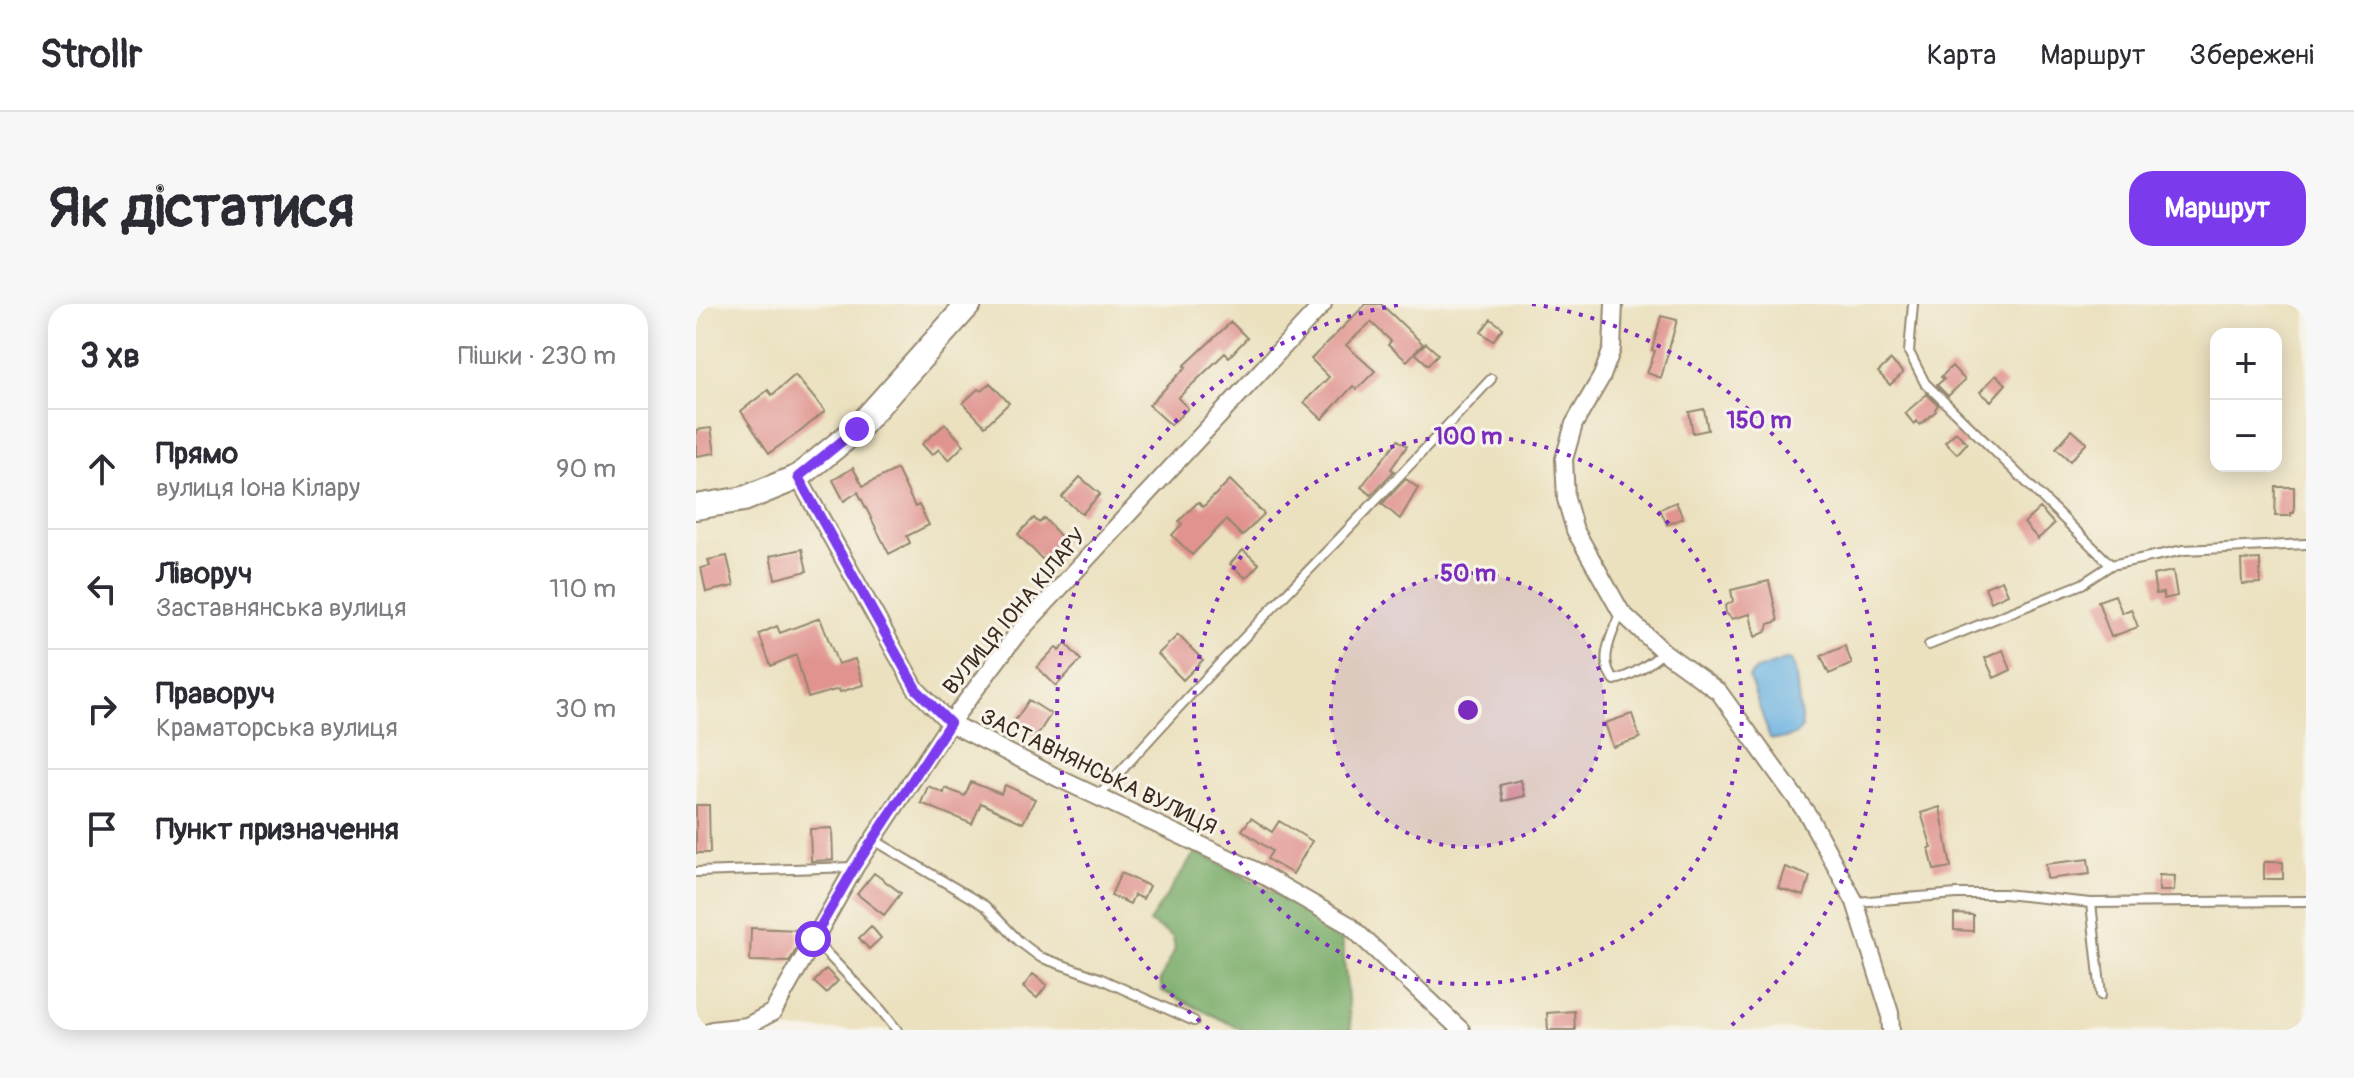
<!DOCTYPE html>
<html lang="uk">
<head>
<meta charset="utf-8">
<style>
  :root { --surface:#fff; --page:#f7f7f7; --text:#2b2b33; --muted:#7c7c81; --line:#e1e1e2; --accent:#7c3aed }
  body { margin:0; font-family:Pangolin,sans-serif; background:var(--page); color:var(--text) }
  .controls { position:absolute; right:24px; top:24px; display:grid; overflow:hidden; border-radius:16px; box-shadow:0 4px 20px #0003 }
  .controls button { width:72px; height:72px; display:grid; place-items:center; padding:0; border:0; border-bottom:2px solid var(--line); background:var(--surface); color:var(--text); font:40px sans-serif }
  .stop { position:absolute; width:24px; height:24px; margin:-18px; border:6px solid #7c3aed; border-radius:50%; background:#fff }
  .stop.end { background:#7c3aed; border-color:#fff; box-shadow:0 2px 8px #0008 }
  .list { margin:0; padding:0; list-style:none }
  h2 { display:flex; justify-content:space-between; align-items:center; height:104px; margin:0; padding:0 32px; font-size:34px }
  h2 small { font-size:26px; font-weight:400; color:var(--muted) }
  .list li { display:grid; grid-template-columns:52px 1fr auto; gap:24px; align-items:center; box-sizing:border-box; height:120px; padding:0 32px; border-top:2px solid var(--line) }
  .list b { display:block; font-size:30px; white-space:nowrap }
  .list p { margin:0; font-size:26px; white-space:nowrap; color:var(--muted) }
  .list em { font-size:26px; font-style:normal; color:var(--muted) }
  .icon { flex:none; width:44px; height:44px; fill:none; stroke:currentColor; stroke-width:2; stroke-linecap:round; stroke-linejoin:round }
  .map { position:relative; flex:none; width:1610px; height:726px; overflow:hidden; border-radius:24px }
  header { display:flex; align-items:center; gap:48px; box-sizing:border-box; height:112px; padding:0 40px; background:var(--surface); border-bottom:2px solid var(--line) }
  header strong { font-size:38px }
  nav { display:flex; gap:44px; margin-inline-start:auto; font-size:28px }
  .intro { display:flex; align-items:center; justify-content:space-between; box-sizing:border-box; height:192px; padding:0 48px }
  h1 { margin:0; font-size:56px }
  .button { padding:20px 36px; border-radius:24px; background:var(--accent); color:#fff; font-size:28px; font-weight:700 }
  main { display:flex; gap:48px; padding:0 48px }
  aside { flex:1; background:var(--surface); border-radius:24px; box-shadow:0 4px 20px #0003 }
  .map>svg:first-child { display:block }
  .forest { fill:#76aa66; stroke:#586a42; stroke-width:2 }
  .water { fill:#6bb2e2; stroke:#536e80; stroke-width:2 }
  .building { fill:#e0938f }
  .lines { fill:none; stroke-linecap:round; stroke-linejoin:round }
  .lane-casing { stroke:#93866e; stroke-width:12 }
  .street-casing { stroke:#93866e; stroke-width:20 }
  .secondary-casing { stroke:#93866e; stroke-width:28 }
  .lane { stroke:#fff; stroke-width:8 }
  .street { stroke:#fff; stroke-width:16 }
  .secondary { stroke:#fff; stroke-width:24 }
  .route { stroke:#7c3aed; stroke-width:10 }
  .ring { fill:none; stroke:#7b2cbf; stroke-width:4; stroke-dasharray:4 8 }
  .labels { text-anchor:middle; stroke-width:6; stroke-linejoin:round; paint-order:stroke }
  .street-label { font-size:22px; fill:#3b2a1e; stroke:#f7f3e8 }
  .centre { fill:#7b2cbf; stroke:#f7f3e8; stroke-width:4 }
  .ring-label { font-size:24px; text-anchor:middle; font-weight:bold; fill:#7b2cbf; stroke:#f7f3e8; stroke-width:6; stroke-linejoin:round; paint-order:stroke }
</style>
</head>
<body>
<header>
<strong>Strollr</strong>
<nav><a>Карта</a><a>Маршрут</a><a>Збережені</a></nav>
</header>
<div class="intro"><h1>Як дістатися</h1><a class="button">Маршрут</a></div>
<main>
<aside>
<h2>3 хв<small>Пішки · 230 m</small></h2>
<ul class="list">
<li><svg class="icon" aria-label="ahead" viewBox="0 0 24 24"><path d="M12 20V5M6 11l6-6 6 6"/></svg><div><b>Прямо</b><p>вулиця Іона Кілару</p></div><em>90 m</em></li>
<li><svg class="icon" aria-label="left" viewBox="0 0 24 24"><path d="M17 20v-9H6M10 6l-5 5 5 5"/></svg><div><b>Ліворуч</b><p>Заставнянська вулиця</p></div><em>110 m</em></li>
<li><svg class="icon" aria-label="right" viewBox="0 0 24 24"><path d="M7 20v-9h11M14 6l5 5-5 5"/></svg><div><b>Праворуч</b><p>Краматорська вулиця</p></div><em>30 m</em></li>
<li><svg class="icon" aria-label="arrive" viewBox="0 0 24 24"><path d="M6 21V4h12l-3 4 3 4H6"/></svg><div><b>Пункт призначення</b></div></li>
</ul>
</aside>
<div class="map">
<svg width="1610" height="726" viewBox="0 0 1610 726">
  <rect width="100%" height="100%" fill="#f7f3e8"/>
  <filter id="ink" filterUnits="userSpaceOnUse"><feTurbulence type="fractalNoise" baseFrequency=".0125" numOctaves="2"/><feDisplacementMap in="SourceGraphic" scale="16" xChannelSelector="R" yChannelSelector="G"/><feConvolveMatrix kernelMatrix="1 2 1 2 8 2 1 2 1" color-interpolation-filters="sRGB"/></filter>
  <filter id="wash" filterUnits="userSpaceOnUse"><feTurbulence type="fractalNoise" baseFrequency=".006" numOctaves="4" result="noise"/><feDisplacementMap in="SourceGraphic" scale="32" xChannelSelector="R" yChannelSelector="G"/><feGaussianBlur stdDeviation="1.8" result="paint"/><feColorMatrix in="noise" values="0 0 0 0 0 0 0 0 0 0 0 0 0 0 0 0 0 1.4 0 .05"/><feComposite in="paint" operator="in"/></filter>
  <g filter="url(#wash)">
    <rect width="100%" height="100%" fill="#ebe1bf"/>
    <path class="forest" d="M 500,547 L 645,624 L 655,726 L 547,726 L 466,687 L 464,676 L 479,645 L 477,633 L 453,618 Z"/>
    <path class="water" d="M 1089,356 L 1095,357 L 1099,365 L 1106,424 C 1100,433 1084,437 1074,434 L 1053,373 L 1058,367 Z"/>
    <g id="blocks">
      <path class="building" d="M 670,0 L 685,0 L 727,40 L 711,57 L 692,41 L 695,37 L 675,18 L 650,41 L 679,67 L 661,85 L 657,82 L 626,115 L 608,98 L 633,73 L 615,55 Z
        M 965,12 L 981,16 L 965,74 L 951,69 L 959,47 L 956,46 Z
        M 795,15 L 807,24 L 797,37 L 785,28 Z
        M 535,18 L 551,34 L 533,53 L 529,49 L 482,94 L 492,104 L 475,121 L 453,101 L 490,63 L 488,62 Z
        M 730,39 L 742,50 L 732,61 L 719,49 Z
        M 1195,56 L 1207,69 L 1194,81 L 1182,68 Z
        M 1256,62 L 1269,76 L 1252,92 L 1241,81 L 1248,75 L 1245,73 Z
        M 99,71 L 129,107 L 105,127 L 73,149 L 45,107 L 72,86 L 76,91 Z
        M 1300,71 L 1310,80 L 1295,97 L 1284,88 Z
        M 294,79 L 313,99 L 289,122 L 267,99 L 282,85 L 285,87 Z
        M 1231,90 L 1242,101 L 1239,105 L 1240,107 L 1224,121 L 1221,117 L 1218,120 L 1209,109 Z
        M 1008,105 L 1012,126 L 997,129 L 993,108 Z
        M 249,120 L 268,141 L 253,156 L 243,145 L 236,151 L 226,140 Z
        M 15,124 L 19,149 L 0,152 L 0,126 Z
        M 1376,126 L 1391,139 L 1374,157 L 1360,144 Z
        M 1260,128 L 1271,139 L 1261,150 L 1249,138 Z
        M 702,136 L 711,142 L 695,165 L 698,167 L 675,191 L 665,183 Z
        M 157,164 L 167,182 L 201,165 L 219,203 L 223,201 L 233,221 L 211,232 L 214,239 L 193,250 L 162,188 L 148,197 L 137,176 Z
        M 384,173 L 404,190 L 386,210 L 366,193 Z
        M 710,175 L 722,184 L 704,215 L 686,200 Z
        M 534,176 L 568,210 L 546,232 L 530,216 L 496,251 L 476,231 L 486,220 L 483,217 L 502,198 L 507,203 Z
        M 1580,183 L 1598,183 L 1598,209 L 1595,209 L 1595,212 L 1579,212 Z
        M 980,198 L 987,214 L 971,221 L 964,205 Z
        M 1344,204 L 1358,220 L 1342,235 L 1328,219 Z
        M 338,214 L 343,219 L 348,214 L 368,236 L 347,256 L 322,230 Z
        M 106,245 L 111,267 L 79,275 L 74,252 Z
        M 547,246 L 563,260 L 550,274 L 534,260 Z
        M 31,252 L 38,282 L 10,288 L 5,264 L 14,262 L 12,256 Z
        M 1564,255 L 1564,279 L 1546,280 L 1545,256 Z
        M 1477,267 L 1481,292 L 1468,295 L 1467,289 L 1460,290 L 1457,271 Z
        M 1306,276 L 1312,290 L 1295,298 L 1289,283 Z
        M 1073,277 L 1082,317 L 1073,320 L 1071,327 L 1059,333 L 1054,310 L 1036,315 L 1030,309 L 1029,302 L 1037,297 L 1035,286 Z
        M 1419,291 L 1426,309 L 1435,305 L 1442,323 L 1415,333 L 1402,297 Z
        M 124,314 L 142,360 L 159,355 L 167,381 L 144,388 L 143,385 L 112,394 L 100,351 L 75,362 L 63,330 L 81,322 L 84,329 Z
        M 482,331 L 507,356 L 487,376 L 462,350 Z
        M 370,340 L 385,356 L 360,382 L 341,363 L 360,343 L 363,347 Z
        M 1149,342 L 1156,360 L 1133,370 L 1125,352 Z
        M 1307,346 L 1315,366 L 1298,374 L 1289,354 Z
        M 333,396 L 355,410 L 340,433 L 318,418 Z
        M 936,410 L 944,434 L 917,443 L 909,419 Z
        M 825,476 L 829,492 L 807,497 L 804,481 Z
        M 275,478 L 305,490 L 309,481 L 339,495 L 327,519 L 285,499 L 276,520 L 225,499 L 232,482 L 248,489 L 249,484 L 269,492 Z
        M 0,501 L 13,501 L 14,549 L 0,549 Z
        M 1244,503 L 1255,563 L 1238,566 L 1233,544 L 1236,544 L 1225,509 Z
        M 555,514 L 576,528 L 583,517 L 616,537 L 597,570 L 571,555 L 576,547 L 546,526 Z
        M 136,524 L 137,556 L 115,557 L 114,525 Z
        M 1392,555 L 1394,570 L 1351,575 L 1350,560 Z
        M 1568,558 L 1587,558 L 1587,575 L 1568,575 Z
        M 1089,563 L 1114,572 L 1108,592 L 1082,584 Z
        M 178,569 L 205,589 L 188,611 L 161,590 Z
        M 425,569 L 453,582 L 447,595 L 438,591 L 434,600 L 415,591 Z
        M 1463,571 L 1479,572 L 1478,587 L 1463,587 Z
        M 1258,610 L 1277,611 L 1277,627 L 1258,626 Z
        M 175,622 L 185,634 L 173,645 L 163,634 Z
        M 55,624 L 102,626 L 102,642 L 93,658 L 54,657 Z
        M 130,665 L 142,677 L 130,689 L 118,678 Z
        M 337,670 L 351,681 L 341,694 L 327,683 Z
        M 878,707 L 879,726 L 852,726 L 851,709 Z"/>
    </g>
  </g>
  <g filter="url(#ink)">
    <use href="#blocks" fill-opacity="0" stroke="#93866e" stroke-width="2"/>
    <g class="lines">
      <g class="lane-casing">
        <path id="lane" d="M 1217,0 L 1213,48 L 1229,79 L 1415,261 L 1488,246 L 1610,240
          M 925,308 C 917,328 900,359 919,376 C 938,371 953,360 968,348
          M 1233,341 L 1386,280 L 1415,261
          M 402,493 C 528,349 665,215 795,75
          M 178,536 L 289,602 L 324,638 L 344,653 L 403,674 L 498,717
          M 0,568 L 158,563
          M 1160,598 L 1261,590 L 1308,590 L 1395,599 L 1610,597
          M 1395,599 L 1405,691
          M 118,636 L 185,706 L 201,726"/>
      </g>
      <g class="street-casing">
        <path id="street" d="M 918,0 L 916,45 L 906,72 L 878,120 L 868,155 L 870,195 L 879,226 L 925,308 L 968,348 L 1023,388 L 1112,511 L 1159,598 L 1194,709 L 1195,726
          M 102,173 L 220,385 L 254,419 L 364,475 L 558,566 L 653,621 L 765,726
          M 16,726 L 51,722 L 77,708 L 159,563 L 254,419 L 321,330 L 627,0"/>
      </g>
      <g class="secondary-casing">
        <path id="secondary" d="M 0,203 L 48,195 L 102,173 L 161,125 L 273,0"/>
      </g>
      <use href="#lane" class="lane"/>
      <use href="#street" class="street"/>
      <use href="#secondary" class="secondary"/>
    </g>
  </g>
  <g class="lines" filter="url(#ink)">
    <path class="route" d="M 117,635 L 159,563 L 254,419 L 220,385 L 102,173 L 161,125"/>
  </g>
  <circle cx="772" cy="406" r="137" fill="#7b2cbf" fill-opacity=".12"/>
  <g class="ring">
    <circle cx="772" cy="406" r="137"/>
    <circle cx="772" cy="406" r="274"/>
    <path d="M513 725A411 411 0 0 1 708 0M836 0A411 411 0 0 1 1031 725"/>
  </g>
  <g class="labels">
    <g class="street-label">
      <text transform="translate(318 307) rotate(-50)" y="8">ВУЛИЦЯ ІОНА КІЛАРУ</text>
      <text transform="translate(403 467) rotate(26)" y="8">ЗАСТАВНЯНСЬКА ВУЛИЦЯ</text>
    </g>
  </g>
  <circle cx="772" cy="406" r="12" class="centre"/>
  <g class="ring-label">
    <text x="1063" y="124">150 m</text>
    <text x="772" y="140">100 m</text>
    <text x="772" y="277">50 m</text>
  </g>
</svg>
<div class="controls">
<button>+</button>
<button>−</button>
</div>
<div class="stop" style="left:117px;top:635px"></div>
<div class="stop end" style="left:161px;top:125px"></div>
</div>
</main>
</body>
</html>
